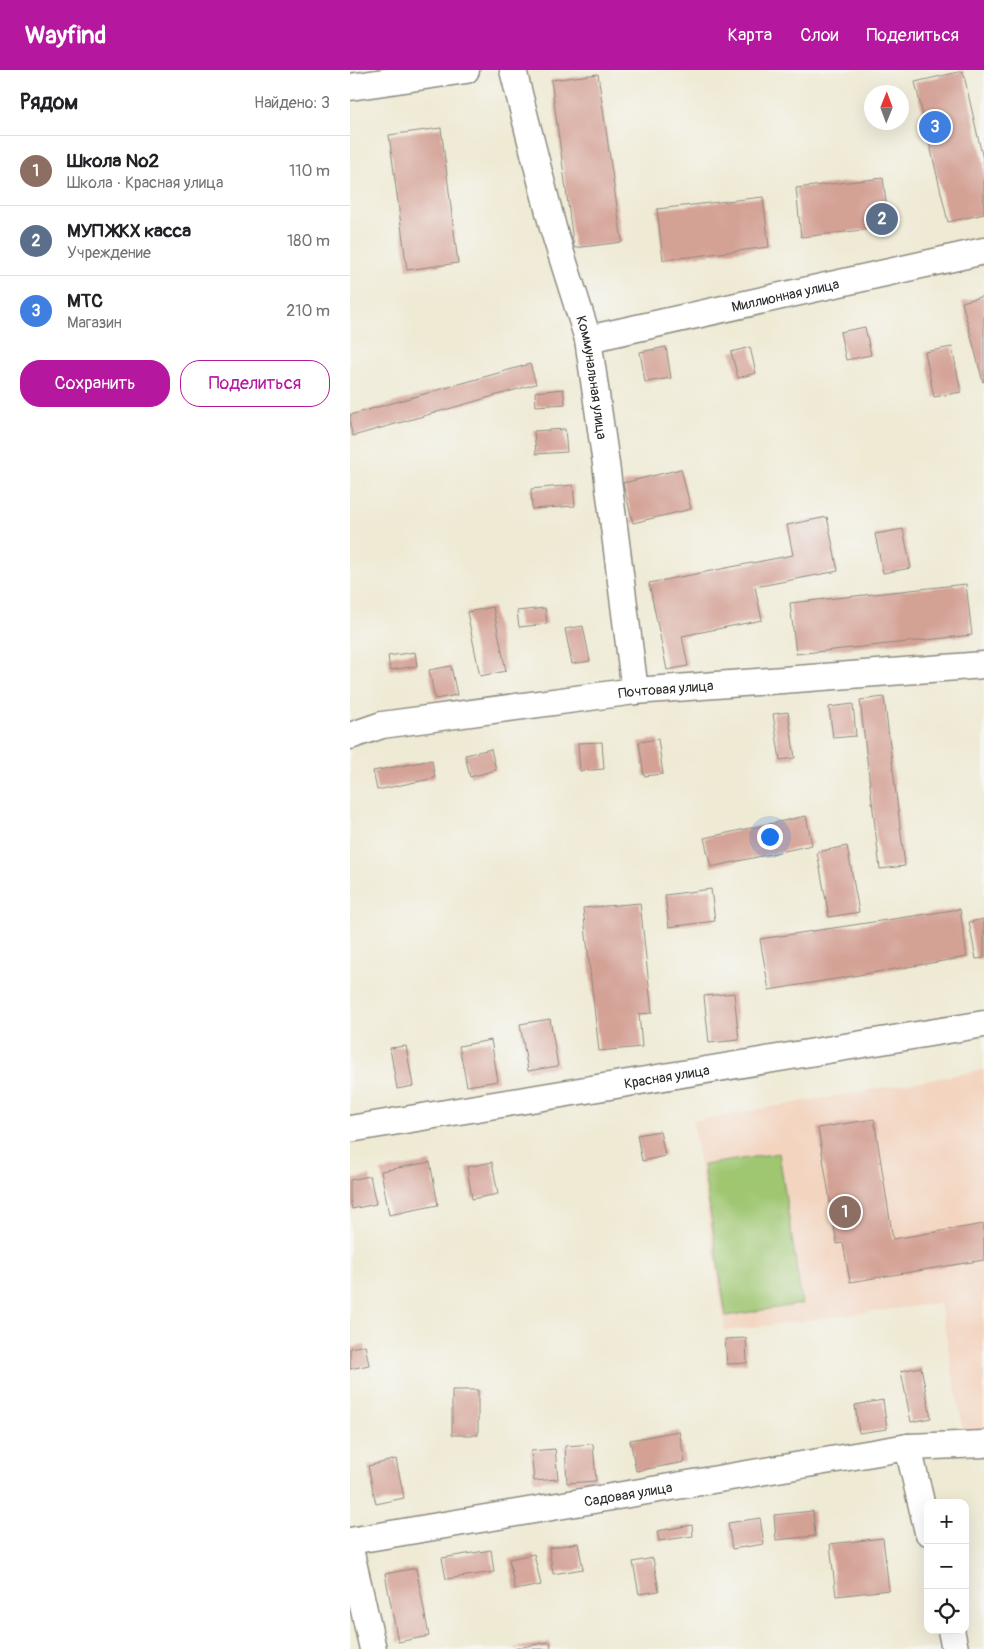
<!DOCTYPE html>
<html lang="ru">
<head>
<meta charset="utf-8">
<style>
  :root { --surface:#fff; --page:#f6f6f6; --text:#202124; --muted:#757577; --line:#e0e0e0; --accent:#b5179e }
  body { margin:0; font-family:Pangolin,sans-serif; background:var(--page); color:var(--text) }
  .controls { position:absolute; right:15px; bottom:15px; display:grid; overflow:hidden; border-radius:10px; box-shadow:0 5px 20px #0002 }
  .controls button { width:45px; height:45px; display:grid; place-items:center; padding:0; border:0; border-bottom:1px solid var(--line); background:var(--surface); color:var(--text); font:25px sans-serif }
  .compass { position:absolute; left:514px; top:15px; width:45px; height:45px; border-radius:50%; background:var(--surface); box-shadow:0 5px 20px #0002; rotate:1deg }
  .you { position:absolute; left:419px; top:766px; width:18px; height:18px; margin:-12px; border:4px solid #fff; border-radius:50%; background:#1a73e8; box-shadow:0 0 0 8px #1a73e833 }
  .badge { display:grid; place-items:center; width:32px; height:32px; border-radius:50%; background:var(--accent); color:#fff; font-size:16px; font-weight:700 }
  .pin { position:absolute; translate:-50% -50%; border:2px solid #fff; box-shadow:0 1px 5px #0006 }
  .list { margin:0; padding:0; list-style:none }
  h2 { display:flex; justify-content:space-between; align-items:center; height:65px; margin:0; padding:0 20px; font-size:21px }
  h2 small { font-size:16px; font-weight:400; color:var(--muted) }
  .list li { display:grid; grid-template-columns:32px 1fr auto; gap:15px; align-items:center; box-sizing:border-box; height:70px; padding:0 20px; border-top:1px solid var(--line) }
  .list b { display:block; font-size:19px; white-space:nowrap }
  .list p { margin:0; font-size:16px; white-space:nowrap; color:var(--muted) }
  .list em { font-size:16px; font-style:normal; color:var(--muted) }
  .actions { display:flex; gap:10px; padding:15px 20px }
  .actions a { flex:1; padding:11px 0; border:1px solid var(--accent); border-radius:20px; text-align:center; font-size:18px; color:var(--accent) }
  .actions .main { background:var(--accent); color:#fff }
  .icon { flex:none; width:28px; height:28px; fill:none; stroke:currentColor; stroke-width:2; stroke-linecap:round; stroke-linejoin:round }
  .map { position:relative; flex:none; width:634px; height:1579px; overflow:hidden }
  header { display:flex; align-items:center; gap:30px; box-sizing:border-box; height:70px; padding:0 25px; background:var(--accent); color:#fff }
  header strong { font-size:24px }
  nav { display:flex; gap:28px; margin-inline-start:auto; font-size:18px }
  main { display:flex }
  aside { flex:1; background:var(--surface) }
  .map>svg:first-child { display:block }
  .built { fill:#f3d4bf }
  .green { fill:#9fc671; stroke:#65784e }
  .building { fill:#d4a195 }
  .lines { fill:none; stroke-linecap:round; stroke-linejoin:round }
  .minor-casing { stroke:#8d8a80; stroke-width:29 }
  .minor { stroke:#fff; stroke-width:26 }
  .labels { text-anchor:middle; stroke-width:4; stroke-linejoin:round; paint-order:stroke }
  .street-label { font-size:14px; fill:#2b2b2b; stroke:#f6f6f2 }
</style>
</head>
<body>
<header>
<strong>Wayfind</strong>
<nav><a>Карта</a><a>Слои</a><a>Поделиться</a></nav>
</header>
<main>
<aside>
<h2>Рядом<small>Найдено: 3</small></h2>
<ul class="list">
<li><span class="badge" style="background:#8d6e63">1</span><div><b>Школа №2</b><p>Школа · Красная улица</p></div><em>110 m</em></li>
<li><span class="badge" style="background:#5c6f8a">2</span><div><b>МУП ЖКХ касса</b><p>Учреждение</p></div><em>180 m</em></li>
<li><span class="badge" style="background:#3f7fe0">3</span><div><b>МТС</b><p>Магазин</p></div><em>210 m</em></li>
</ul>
<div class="actions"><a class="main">Сохранить</a><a>Поделиться</a></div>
</aside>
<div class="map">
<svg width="634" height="1579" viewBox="0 0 634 1579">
  <rect width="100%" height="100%" fill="#f6f6f2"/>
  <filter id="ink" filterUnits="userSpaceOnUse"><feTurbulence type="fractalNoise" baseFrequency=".02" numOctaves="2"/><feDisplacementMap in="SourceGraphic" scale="10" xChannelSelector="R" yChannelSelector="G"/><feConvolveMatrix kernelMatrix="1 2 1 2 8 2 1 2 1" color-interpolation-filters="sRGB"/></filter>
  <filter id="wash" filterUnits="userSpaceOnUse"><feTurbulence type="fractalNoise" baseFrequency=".0096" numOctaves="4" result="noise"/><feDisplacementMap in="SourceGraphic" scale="20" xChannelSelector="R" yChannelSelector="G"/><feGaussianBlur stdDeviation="1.12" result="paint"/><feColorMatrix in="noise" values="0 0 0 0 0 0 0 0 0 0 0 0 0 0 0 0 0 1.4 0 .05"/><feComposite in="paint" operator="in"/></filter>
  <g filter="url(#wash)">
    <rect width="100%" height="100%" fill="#efead4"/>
    <path class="built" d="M 634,1000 L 634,1371 L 615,1372 L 590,1233 L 375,1261 L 343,1051 Z"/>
    <path class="green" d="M 429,1083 L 452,1234 L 376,1246 L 353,1095 Z"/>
    <g id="blocks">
      <path class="building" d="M 613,1 L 634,94 L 634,144 L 598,152 L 565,12 Z
        M 248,4 L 272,172 L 224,178 L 201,10 Z
        M 91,58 L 108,193 L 57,200 L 39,65 Z
        M 533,108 L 539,157 L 451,167 L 446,118 Z
        M 413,127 L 419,177 L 313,190 L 307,139 Z
        M 634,226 L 634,312 L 633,312 L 612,232 Z
        M 515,257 L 521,285 L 496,290 L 490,262 Z
        M 316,277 L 321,308 L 295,312 L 290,282 Z
        M 400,277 L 406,303 L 388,308 L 381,282 Z
        M 602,277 L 611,322 L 584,327 L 575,282 Z
        M 180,294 L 186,314 L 3,366 L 0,355 L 0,345 Z
        M 213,319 L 215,334 L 186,336 L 185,322 Z
        M 215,359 L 217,382 L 186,384 L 184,361 Z
        M 331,399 L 341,439 L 283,453 L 273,413 Z
        M 223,415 L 225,436 L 182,439 L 181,419 Z
        M 477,447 L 488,501 L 405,517 L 412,550 L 332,566 L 338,596 L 317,600 L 299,513 L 443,485 L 437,455 Z
        M 553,459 L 561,498 L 533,503 L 525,464 Z
        M 616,514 L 622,565 L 446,584 L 440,533 Z
        M 143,537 L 156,601 L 130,606 L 117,542 Z
        M 195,538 L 197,554 L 169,557 L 167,541 Z
        M 233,556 L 240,591 L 222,594 L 215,559 Z
        M 65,582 L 67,596 L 40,600 L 38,586 Z
        M 101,596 L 107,625 L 85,629 L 79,600 Z
        M 534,627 L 555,796 L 530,799 L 510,630 Z
        M 503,634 L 506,666 L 483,668 L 479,637 Z
        M 438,642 L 445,688 L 430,690 L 423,644 Z
        M 308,669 L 313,704 L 294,706 L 289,672 Z
        M 252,672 L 254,699 L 230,701 L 228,673 Z
        M 141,679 L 146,700 L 120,707 L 115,685 Z
        M 82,690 L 85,708 L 27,720 L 23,701 Z
        M 456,746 L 462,775 L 361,797 L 354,768 Z
        M 497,776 L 509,842 L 479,847 L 467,782 Z
        M 361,819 L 365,851 L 319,857 L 315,825 Z
        M 290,833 L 302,943 L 289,944 L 292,977 L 249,981 L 233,838 Z
        M 610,839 L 617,887 L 419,920 L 410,869 Z
        M 634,849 L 634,888 L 626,889 L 619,852 Z
        M 384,923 L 389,970 L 359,973 L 354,926 Z
        M 200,949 L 208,996 L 178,1001 L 170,954 Z
        M 141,970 L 148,1011 L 117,1016 L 109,976 Z
        M 56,976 L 63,1016 L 47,1019 L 40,978 Z
        M 524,1049 L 543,1169 L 634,1154 L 634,1190 L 500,1212 L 493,1173 L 487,1174 L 468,1058 Z
        M 310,1061 L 315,1086 L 292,1091 L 287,1065 Z
        M 80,1092 L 88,1135 L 39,1145 L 31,1101 Z
        M 142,1092 L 148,1124 L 122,1129 L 117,1097 Z
        M 20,1106 L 26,1134 L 2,1139 L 0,1129 L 0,1110 Z
        M 396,1268 L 397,1293 L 377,1294 L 375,1269 Z
        M 15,1275 L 19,1295 L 0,1299 L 0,1278 Z
        M 571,1297 L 581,1348 L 561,1352 L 551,1301 Z
        M 102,1320 L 128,1320 L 128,1365 L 102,1365 Z
        M 533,1330 L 537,1359 L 509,1363 L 505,1335 Z
        M 329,1361 L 335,1392 L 286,1401 L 280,1370 Z
        M 243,1374 L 246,1411 L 217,1413 L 215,1376 Z
        M 205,1379 L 208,1409 L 184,1411 L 181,1381 Z
        M 46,1389 L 54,1428 L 26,1434 L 18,1396 Z
        M 463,1441 L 465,1466 L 426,1470 L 424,1445 Z
        M 410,1448 L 414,1474 L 382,1479 L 378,1453 Z
        M 342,1455 L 343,1466 L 309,1471 L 307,1461 Z
        M 533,1468 L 539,1520 L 486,1526 L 480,1474 Z
        M 228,1473 L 233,1499 L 203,1504 L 199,1478 Z
        M 141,1480 L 144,1502 L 96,1509 L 92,1488 Z
        M 184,1484 L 191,1515 L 165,1520 L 159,1489 Z
        M 303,1488 L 309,1521 L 289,1524 L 283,1492 Z
        M 66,1498 L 79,1566 L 48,1572 L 35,1504 Z
        M 200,1572 L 201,1579 L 166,1579 L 166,1578 Z"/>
    </g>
  </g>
  <g filter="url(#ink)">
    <use href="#blocks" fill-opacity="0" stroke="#8d8a80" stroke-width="1"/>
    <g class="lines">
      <g class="minor-casing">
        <g id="minor">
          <path id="s1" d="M 163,0 L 203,158 L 238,269 L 256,394 L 285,621"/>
          <path d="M 0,17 L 116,0"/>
          <path id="s2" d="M 238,269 L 634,181"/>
          <path id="s3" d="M 0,666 L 32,655 L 285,621 L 634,595"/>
          <path id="s4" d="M 0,1059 L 634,954"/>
          <path d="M 558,1377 L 578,1462"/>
          <path id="s5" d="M 0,1471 L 558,1377 L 634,1374"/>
          <path d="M 0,1479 L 23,1579"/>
          <path d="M 601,1560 L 605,1579"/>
        </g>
      </g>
      <use href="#minor" class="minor"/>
    </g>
  </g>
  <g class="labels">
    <g class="street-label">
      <text dy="5" stroke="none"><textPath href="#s2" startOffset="202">Миллионная улица</textPath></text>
      <text dy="5" stroke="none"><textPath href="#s1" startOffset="318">Коммунальная улица</textPath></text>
      <text dy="5" stroke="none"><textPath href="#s3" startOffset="320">Почтовая улица</textPath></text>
      <text dy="5" stroke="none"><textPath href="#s4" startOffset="321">Красная улица</textPath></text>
      <text dy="5" stroke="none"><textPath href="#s5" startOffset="282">Садовая улица</textPath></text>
    </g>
  </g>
</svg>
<div class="controls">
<button>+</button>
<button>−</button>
<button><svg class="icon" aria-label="locate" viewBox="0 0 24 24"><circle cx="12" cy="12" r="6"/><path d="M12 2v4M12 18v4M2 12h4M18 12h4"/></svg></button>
</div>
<svg class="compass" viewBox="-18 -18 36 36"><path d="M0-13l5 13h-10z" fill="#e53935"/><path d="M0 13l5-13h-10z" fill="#757577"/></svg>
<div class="you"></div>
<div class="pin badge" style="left:495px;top:1142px;background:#8d6e63">1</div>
<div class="pin badge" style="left:532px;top:149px;background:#5c6f8a">2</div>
<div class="pin badge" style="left:585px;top:57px;background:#3f7fe0">3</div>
</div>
</main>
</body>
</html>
